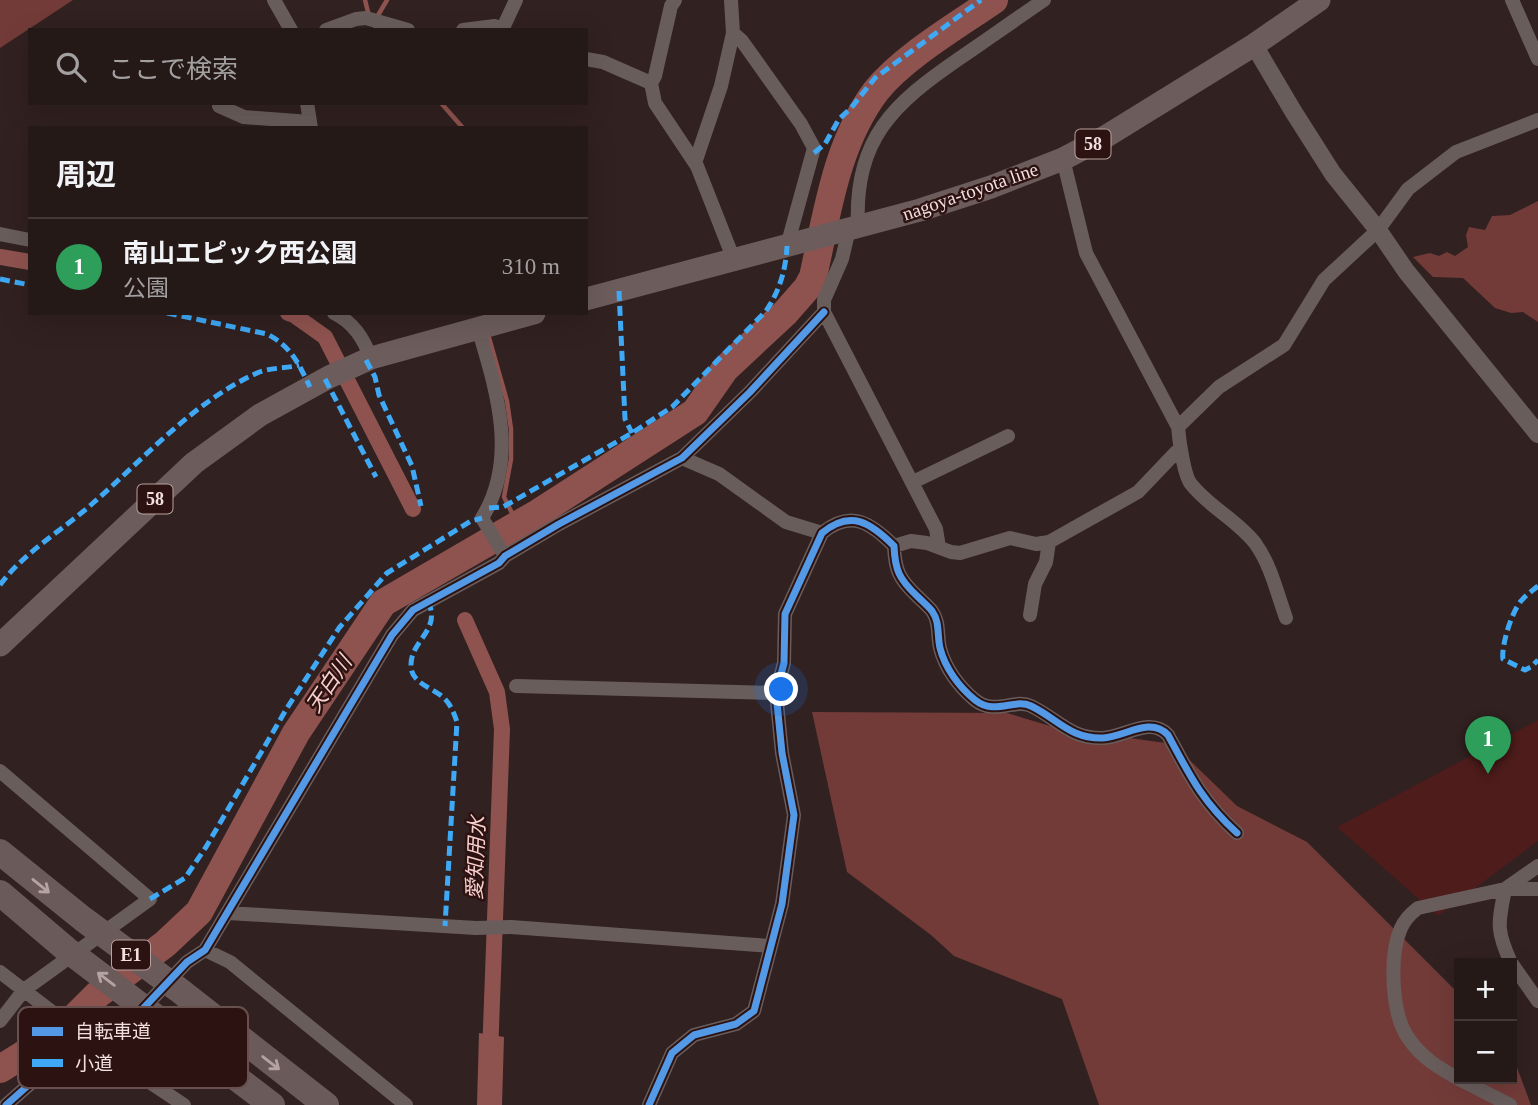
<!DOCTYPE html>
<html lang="ja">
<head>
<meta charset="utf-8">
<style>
  :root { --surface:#251918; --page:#2d2221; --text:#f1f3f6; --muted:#a3a0a2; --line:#423837; --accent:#d93025 }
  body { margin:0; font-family:"Times New Roman","Noto Sans JP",serif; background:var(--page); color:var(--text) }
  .controls { position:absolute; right:21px; bottom:21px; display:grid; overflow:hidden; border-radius:0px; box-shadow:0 7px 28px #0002 }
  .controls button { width:63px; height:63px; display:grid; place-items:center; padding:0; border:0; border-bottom:2px solid var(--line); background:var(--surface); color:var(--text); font:35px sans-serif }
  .you { position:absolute; left:782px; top:690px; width:24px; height:24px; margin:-18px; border:5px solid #fff; border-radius:50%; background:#1a73e8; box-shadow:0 0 0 10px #1a73e833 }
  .badge { display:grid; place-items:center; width:46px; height:46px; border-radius:50%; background:var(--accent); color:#fff; font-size:23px; font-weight:700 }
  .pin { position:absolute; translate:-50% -58px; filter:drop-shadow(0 2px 4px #0008) }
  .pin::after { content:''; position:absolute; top:37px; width:24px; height:21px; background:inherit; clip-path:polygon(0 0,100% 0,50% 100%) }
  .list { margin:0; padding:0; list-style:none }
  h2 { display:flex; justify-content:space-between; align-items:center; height:91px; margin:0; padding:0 28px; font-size:30px }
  h2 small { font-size:23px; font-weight:400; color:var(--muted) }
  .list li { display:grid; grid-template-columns:46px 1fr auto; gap:21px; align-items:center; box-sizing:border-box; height:98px; padding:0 28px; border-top:2px solid var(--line) }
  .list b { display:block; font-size:26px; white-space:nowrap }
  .list p { margin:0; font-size:23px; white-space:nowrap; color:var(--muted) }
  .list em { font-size:23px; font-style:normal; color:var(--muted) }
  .icon { flex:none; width:38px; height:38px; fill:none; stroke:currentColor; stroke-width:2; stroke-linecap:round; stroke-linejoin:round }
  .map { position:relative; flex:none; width:1538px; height:1105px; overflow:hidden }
  .search { position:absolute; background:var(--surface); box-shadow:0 7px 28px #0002; left:28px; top:28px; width:560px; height:77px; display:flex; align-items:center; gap:18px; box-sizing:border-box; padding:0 24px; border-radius:0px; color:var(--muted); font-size:26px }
  .panel { position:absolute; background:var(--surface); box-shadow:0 7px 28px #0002; left:28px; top:126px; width:560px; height:189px; border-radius:0px }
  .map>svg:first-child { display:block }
  .green { fill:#4d1c1b }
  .forest { fill:#723b38 }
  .water { fill:#8f534f }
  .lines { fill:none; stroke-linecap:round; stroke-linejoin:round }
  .stream { stroke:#8f534f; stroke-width:4.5 }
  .canal { stroke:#8f534f; stroke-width:16 }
  .river { stroke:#8f534f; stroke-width:28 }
  .minor { stroke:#695d5c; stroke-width:14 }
  .tertiary { stroke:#695d5c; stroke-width:18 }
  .primary { stroke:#6c5d5c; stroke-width:23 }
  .motorway { stroke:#6a5a59; stroke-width:26 }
  .quiet { stroke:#3fa9f5; stroke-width:5; stroke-dasharray:10 5; stroke-linecap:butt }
  .cycleway-casing { stroke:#2c1211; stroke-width:11 }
  .cycleway { stroke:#5399e6; stroke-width:7 }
  .oneway { stroke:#b5a3a2 }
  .labels { text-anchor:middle; stroke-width:5; stroke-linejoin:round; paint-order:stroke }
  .shield { fill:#2c1211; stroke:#b7a2a0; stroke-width:2 }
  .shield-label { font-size:18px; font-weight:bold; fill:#f2dfdd }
  .street-label { font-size:19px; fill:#f2dfdd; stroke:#2c1211 }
  .water-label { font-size:21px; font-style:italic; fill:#f8cfcc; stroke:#2c1211 }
  .key { fill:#2c1211; stroke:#67504e; stroke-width:2 }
  .key-label { font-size:19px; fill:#f2dfdd }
</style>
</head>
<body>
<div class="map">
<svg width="1538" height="1105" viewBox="0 0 1538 1105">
  <rect width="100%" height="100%" fill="#312120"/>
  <path class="green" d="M 1538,720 L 1538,841 L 1438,916 L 1337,827 Z"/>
  <path class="forest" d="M 0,0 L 73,0 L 0,48 Z
    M 1538,201 L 1538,322 L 1523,312 L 1511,313 L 1495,308 L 1463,278 L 1433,277 L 1413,257 L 1430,253 L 1439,256 L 1447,252 L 1455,256 L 1468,247 L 1466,235 L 1469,227 L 1485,230 L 1492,216 L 1510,215 Z
    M 812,712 L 1007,713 L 1057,728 L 1173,744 L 1237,806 L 1307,842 L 1459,994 L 1459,1079 L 1512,1079 L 1512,1054 L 1531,1105 L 1099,1105 L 1062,999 L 954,956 L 931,935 L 847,872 Z"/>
  <path class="water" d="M 479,1033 L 504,1037 L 502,1105 L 477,1105 Z"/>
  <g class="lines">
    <path class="stream" d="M 365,0 L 369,16
      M 375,30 L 377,17 L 387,0
      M 441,103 L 463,128
      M 488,334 L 507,401 L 511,429 L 511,459 L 504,497 L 517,523"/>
    <path class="canal" d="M 0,257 L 30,262
      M 288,313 L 294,315 L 325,337 L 413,509
      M 465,620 L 497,692 L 502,729 L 490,1055"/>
    <path class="river" d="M 0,1069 L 34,1048 L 55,1029 L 74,1018 L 97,995 L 165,944 L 199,912 L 296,733 L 383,603 L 538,513 L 695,412 L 725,369 L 785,313 L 807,288 L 813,277 C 827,214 836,144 876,91 C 903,57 958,25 994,0"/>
    <path class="minor" d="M 274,0 L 291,30
      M 1512,0 L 1538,59
      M 326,30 L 356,19 L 366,18 L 408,30
      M 463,30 L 495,26 L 500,30
      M 502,30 L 516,0
      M 733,33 L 742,41 L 801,124 L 814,148 L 787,246
      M 586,59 L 603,62 L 651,83 L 655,103 L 697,166 L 734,260
      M 651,83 L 655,76 L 671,6 L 675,0
      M 307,103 L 311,128
      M 219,106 L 244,117 L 310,122
      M 1063,159 L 1086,253 L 1178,427 C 1179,439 1184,476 1191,484 C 1209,507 1237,520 1255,543 C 1271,565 1277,593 1286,618
      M 695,163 L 721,86 L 733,33 L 731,0
      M 858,226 C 854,139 893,104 960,58 C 988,39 1016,19 1044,0
      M 849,229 L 842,259 L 824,300 L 824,312 L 936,529 L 939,547
      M 0,234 L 30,240
      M 334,313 C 354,323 363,338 371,358
      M 478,328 C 496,389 519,458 482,518 L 505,556
      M 1178,427 L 1219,387 L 1284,345 L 1324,280 L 1378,230 L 1408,189 L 1456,152 L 1538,120
      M 682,458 L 719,474 L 786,522 L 822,533
      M 913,482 L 1008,436
      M 894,546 L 911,541 L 927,543 L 951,552 L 960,553 L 1010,538 L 1036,544 L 1049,542 L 1138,492 L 1179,449
      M 1030,615 L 1035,584 L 1046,562 L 1049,542
      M 516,686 L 776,693
      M 0,771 L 150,899 L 24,990 L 0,1021
      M 228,913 L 476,928 L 511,927 L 770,946
      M 205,950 L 230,962 L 406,1105
      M 1511,963 C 1496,930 1498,924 1505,889 L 1538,866
      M 1512,964 L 1538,1001
      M 0,972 L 103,1051 L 184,1105
      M 1459,1079 C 1439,1068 1422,1058 1409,1039 C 1391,1015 1389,955 1401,928 C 1405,919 1410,914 1418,908 L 1505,889 L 1538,889
      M 1459,1079 L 1510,1105
      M 6,1105 L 41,1074 L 103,1051 L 187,962 L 205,950 L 392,635 L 413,610 L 499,563 L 505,556 L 559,524 L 682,458 L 750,392 L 824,312
      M 649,1105 L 672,1053 L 694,1035 L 736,1024 L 754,1011 L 782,904 L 794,815 L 782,753 L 776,693 L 784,663 L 785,614 L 822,533 C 851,509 871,523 894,546 C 895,570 899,579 917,596 C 922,601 928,606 932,611 C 940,622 937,635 940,648 C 945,668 959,687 975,700 C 995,716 1014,698 1031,706 C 1058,719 1070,739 1103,738 C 1125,737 1150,716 1168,735 C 1190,776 1202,801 1237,833"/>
    <path class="tertiary" d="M 1254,45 L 1293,111 L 1333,174 L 1378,230 L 1406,271 L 1538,434"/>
    <path class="primary" d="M 586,299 L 920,210 L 991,187 L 1063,159 L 1105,137 L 1254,45 L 1319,0
      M 0,645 L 194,463 L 260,415 L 329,377 L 371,358 L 534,313"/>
    <path class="motorway" d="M 0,852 L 83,919 L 179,990 L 326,1105
      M 0,893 L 66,949 L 272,1105"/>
    <path class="quiet" d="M 814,153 L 825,144 L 839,119 L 851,108 L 875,78 L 981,0
      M 0,279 L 30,285
      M 619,291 L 625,419 L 632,433
      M 167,313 L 267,334 C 292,347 298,363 310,387
      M 366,360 L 375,377 L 379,395 L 412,466 L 421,506
      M 325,379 L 376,477
      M 489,508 L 503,507 L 632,433 L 672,407 L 766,311 C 779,292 786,270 787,246
      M 0,585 C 24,552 63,530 93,503 C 145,458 193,402 257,373 C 270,367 286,369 299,365
      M 1538,586 C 1532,591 1526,595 1521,601 C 1512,611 1501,646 1503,659 L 1525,670 L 1531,667 L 1538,660
      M 428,601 C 442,631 410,640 411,666 C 411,683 433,688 444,698 C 451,705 454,713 457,722 L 445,926
      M 150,899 L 185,878 L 206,847 L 287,708 L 339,628 L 387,573 L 471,521 L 482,518"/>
    <g class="cycleway-casing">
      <path id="cycleway" d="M 6,1105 L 41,1074 L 103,1051 L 187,962 L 205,950 L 392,635 L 413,610 L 499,563 L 505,556 L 559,524 L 682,458 L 750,392 L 824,312
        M 649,1105 L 672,1053 L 694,1035 L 736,1024 L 754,1011 L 782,904 L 794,815 L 782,753 L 776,693 L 784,663 L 785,614 L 822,533 C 851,509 871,523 894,546 C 895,570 899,579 917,596 C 922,601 928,606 932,611 C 940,622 937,635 940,648 C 945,668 959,687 975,700 C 995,716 1014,698 1031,706 C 1058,719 1070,739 1103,738 C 1125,737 1150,716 1168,735 C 1190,776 1202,801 1237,833"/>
    </g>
    <use href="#cycleway" class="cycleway"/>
  </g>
  <defs><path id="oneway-shaft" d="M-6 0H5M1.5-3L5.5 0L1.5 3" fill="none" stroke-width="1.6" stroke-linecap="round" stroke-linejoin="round" transform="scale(1.75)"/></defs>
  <g class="oneway">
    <use href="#oneway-shaft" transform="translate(41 886) rotate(39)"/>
    <use href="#oneway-shaft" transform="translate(106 979) rotate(-143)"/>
    <use href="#oneway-shaft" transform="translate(271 1063) rotate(38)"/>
  </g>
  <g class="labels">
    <g class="shield">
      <rect x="1075.5" y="129.5" width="35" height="29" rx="5"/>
      <rect x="137.5" y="484.5" width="35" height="29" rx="5"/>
      <rect x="112" y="940.5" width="38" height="29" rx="5"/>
    </g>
    <g class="shield-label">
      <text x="1093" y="150">58</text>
      <text x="155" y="505">58</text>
      <text x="131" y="961">E1</text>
    </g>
    <g class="street-label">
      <text transform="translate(970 191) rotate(-19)" y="7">nagoya-toyota line</text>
    </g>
    <g class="water-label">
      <text transform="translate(329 684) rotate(-56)" y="7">天白川</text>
      <text transform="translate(476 858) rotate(-88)" y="7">愛知用水</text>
    </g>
  </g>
  <rect x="18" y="1007" width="230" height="81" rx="10" class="key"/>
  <rect x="32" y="1027" width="31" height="9" fill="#5399e6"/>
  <rect x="32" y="1059" width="31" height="8" fill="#3fa9f5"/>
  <g class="key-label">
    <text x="75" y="1038">自転車道</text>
    <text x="75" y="1070">小道</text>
  </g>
</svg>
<div class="controls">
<button>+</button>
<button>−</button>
</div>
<div class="you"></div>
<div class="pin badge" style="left:1488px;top:774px;background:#2e9e5b">1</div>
<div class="search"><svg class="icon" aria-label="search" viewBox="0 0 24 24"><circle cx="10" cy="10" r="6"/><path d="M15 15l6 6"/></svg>ここで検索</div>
<section class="panel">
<h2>周辺<small></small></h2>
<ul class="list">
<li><span class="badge" style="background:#2e9e5b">1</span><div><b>南山エピック西公園</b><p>公園</p></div><em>310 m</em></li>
</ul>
</section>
</div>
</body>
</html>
